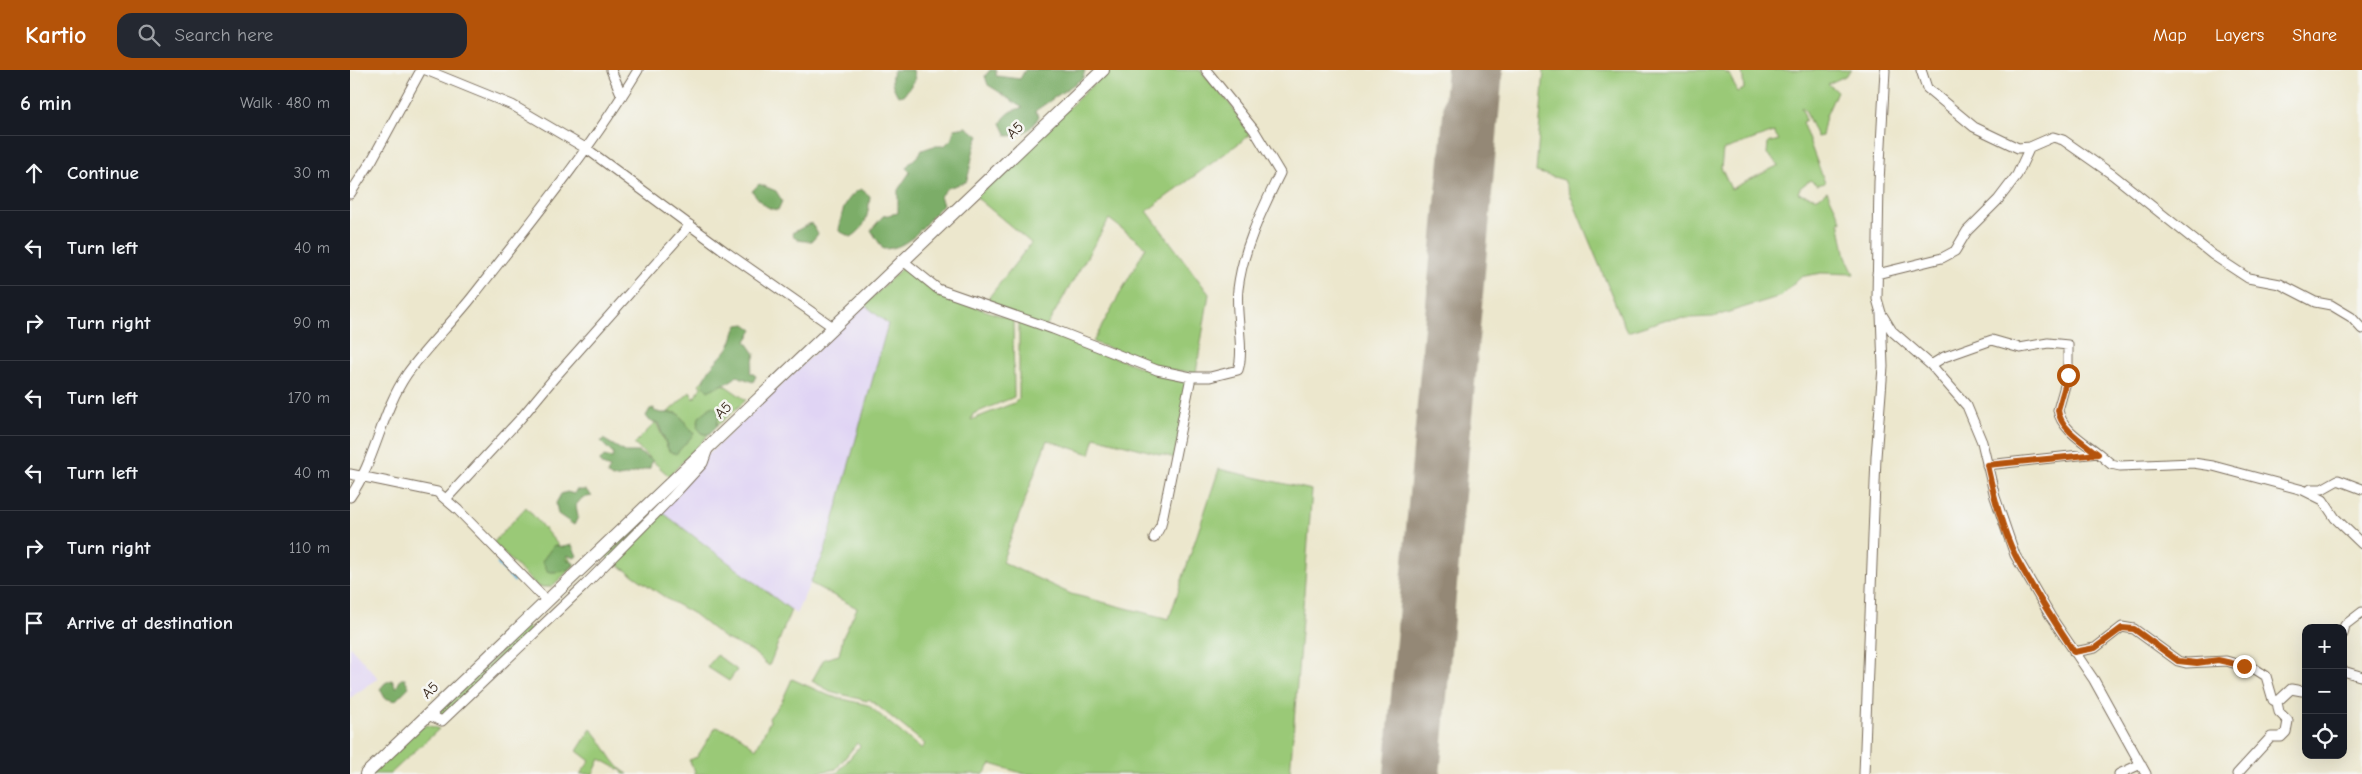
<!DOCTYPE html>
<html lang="en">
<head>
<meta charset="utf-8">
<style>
  :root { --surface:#171b24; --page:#242831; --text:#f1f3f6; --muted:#9ea1a6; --line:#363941; --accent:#b45309 }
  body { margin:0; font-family:"Comic Neue",sans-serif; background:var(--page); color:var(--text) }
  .controls { position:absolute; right:15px; bottom:15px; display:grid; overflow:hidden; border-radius:10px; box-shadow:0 5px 20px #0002 }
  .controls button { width:45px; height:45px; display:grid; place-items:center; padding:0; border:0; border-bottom:1px solid var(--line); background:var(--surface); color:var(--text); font:25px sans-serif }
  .stop { position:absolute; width:15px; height:15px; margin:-11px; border:4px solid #b45309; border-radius:50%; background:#fff }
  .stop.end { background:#b45309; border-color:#fff; box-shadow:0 1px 5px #0008 }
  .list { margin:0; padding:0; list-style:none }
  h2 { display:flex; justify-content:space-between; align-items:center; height:65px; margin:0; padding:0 20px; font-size:21px }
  h2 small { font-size:16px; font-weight:400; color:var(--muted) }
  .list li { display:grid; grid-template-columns:32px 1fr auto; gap:15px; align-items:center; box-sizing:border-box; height:75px; padding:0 20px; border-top:1px solid var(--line) }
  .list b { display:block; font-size:19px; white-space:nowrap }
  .list em { font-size:16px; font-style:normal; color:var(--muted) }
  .icon { flex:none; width:28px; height:28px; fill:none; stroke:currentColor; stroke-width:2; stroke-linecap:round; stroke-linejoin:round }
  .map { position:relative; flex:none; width:2012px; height:704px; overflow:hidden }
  header { display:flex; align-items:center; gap:30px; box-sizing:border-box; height:70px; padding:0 25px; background:var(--accent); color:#fff }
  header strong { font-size:24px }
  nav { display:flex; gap:28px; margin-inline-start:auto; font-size:18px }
  .search { width:350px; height:45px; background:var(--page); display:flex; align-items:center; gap:12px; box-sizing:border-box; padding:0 18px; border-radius:15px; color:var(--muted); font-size:19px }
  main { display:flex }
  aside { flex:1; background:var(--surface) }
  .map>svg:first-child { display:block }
  .built { fill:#e0d4f4 }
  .green { fill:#9ac977; stroke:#6a7a4a; fill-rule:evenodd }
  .forest { fill:#7bad68; stroke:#5b6c43 }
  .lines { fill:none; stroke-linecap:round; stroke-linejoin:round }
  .stream { stroke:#64b7e0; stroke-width:2.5 }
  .runway { stroke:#948876; stroke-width:56 }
  .minor-casing { stroke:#796c5b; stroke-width:11 }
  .highway-casing { stroke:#796c5b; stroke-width:14 }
  .minor { stroke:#fff; stroke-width:9 }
  .highway { stroke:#fff; stroke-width:12 }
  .route { stroke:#b45309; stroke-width:6 }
  .labels { text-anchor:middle; stroke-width:5; stroke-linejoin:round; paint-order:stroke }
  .street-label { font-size:15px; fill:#3b2a1e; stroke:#f6f6f2 }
</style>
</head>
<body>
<header>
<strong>Kartio</strong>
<div class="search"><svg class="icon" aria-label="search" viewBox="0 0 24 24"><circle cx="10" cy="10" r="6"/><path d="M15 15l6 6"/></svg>Search here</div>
<nav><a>Map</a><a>Layers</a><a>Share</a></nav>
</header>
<main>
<aside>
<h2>6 min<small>Walk · 480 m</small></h2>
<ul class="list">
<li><svg class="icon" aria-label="ahead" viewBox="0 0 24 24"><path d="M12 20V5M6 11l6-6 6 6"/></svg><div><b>Continue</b></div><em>30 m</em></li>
<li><svg class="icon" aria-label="left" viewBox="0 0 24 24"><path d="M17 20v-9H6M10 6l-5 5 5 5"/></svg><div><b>Turn left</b></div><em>40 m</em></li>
<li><svg class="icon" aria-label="right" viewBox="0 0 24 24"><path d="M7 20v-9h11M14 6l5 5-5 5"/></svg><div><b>Turn right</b></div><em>90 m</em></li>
<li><svg class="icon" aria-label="left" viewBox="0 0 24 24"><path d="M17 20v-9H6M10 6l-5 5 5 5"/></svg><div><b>Turn left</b></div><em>170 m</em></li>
<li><svg class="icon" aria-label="left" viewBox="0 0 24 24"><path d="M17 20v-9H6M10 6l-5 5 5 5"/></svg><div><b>Turn left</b></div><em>40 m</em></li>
<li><svg class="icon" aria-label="right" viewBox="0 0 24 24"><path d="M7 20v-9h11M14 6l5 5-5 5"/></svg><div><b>Turn right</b></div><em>110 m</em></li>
<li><svg class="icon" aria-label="arrive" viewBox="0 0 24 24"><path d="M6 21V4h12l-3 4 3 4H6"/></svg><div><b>Arrive at destination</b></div></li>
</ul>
</aside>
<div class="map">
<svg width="2012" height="704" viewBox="0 0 2012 704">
  <rect width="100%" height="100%" fill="#f6f6f2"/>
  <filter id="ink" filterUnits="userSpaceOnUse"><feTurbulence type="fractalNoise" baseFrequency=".02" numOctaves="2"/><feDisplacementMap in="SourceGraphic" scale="10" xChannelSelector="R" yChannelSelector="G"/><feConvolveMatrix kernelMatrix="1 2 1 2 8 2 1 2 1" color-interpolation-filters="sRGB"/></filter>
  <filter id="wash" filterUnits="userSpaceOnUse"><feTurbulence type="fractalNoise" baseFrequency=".0096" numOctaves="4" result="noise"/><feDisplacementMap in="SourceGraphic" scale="20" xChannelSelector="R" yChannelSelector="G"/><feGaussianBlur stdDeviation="1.12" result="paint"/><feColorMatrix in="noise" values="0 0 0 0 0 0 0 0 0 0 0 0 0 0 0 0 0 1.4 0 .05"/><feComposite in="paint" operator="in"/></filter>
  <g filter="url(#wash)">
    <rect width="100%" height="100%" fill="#ece7cd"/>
    <path class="built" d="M 515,235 L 538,254 L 474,484 L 446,544 L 304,436 Z
      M 0,576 L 28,608 L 0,628 Z"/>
    <path class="green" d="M 758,0 L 850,0 L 880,34 L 900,65 L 797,141 L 859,224 L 846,303 L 815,299 L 743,272 L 796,177 L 759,149 L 695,259 L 633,235 L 681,173 L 626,127 Z
      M 1194,0 L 1371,0 L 1380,5 L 1387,22 L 1394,19 L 1392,0 L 1502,0 L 1495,6 L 1478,14 L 1487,21 L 1476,46 L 1472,66 L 1467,67 L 1455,40 L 1451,37 L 1456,50 L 1452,52 L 1475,113 L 1467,115 L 1460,110 L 1450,118 L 1448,123 L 1468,128 L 1477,121 L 1492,152 L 1489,151 L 1496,187 L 1504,204 L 1471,203 L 1450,207 L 1431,226 L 1363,247 L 1317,249 L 1277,262 L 1214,110 L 1186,102 ZM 1424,62 L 1429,70 L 1418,73 L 1417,84 L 1429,95 L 1381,119 L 1371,98 L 1373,80 Z
      M 554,196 L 585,223 L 663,250 L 664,327 L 623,344 L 621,350 L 664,333 L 669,329 L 669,252 L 817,307 L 840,311 L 825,388 L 745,367 L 740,384 L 697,370 L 652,492 L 721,524 L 819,549 L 869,399 L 962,420 L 940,704 L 675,704 L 641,694 L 634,704 L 477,704 L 487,703 L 510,676 L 507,673 L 486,699 L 460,704 L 343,704 L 345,701 L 339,690 L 347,687 L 366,657 L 386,663 L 406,679 L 420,651 L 419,648 L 432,631 L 442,609 L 480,626 L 518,635 L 571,679 L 575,674 L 519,629 L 517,631 L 480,621 L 462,611 L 474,589 L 489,585 L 493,567 L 507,538 L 460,513 L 474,484 L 538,254 L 515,235 Z
      M 355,308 L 353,315 L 373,314 L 396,330 L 367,356 L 366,345 L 362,337 L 353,364 L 359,364 L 319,406 L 284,374 L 306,352 L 319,381 L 344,364 L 328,343 L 317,343 L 340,322 L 344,329 L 351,317 L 349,314 Z
      M 304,436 L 441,540 L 419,596 L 402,581 L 374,568 L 344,544 L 319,530 L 255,486 Z
      M 176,437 L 225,495 L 201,517 L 188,517 L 143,473 Z
      M 177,556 L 181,562 L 89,651 L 83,647 Z
      M 367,585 L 387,600 L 379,611 L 357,597 Z
      M 77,655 L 89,659 L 40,704 L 22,704 L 67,659 Z
      M 241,659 C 255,672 261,695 278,704 L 273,704 L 272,701 L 250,689 L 243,704 L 230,704 L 240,691 L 227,681 Z"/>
    <path class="forest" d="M 544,0 L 563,0 L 565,10 L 554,25 L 548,26 C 543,17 539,9 544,0 Z
      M 640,0 L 646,0 L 646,6 L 670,9 L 675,0 L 735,0 L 733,8 L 685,41 L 689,46 C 682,60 672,66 657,66 L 651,53 C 656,44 663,39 673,38 C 660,31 651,22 638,15 L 635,6 Z
      M 616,57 L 629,66 C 621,81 622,97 616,112 L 597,118 L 590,126 L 593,135 C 574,152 562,179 533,179 L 521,160 L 533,146 L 548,143 L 548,120 L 560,102 L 556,98 C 561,90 568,88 572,80 L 584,76 L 594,76 L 601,70 L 605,59 Z
      M 409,114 L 426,121 L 432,131 L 428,140 C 415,139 410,131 402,121 Z
      M 511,119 L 520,126 C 518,143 517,158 501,167 L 489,161 C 491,143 495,127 511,119 Z
      M 461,153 L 468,164 L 462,171 C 454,171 445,172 442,163 Z
      M 395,254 L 403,260 L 396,271 L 405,284 L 400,302 L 406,306 L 403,312 L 387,306 C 379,314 368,315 358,321 L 353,315 C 358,293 373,289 381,273 C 384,266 384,261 388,255 Z
      M 362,336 L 369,340 L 367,356 L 359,364 L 353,364 L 347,357 L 349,347 Z
      M 304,338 L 304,341 L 311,343 L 328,343 L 344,364 L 326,384 L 319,381 L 308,353 L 300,351 L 296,346 L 300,339 Z
      M 253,369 L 275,382 L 288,382 L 302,390 L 300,398 L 275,406 L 262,408 L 257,404 L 260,398 L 252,395 L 250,391 L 254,386 L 262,388 L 263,384 L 251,372 Z
      M 226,420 L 236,420 L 242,426 L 232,428 L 226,435 L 228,447 L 224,455 L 208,444 L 206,433 L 211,424 L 217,422 L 224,424 Z
      M 204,475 L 213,477 L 222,475 L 227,486 L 224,488 L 217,485 L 216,489 L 224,494 C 218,503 207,502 198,502 L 192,491 Z
      M 51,609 L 55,609 L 59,617 L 45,631 L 35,628 L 30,619 L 35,613 L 42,610 L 46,618 Z"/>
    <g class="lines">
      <path class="stream" d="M 148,494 L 155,501
        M 158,504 L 164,511"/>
      <path class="runway" d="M 1062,704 L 1125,0"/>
    </g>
  </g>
  <g filter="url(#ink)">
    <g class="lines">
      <g class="minor-casing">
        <path id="minor" d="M 76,0 L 162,35 L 237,79 L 376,182 L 483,257
          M 261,0 L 272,26
          M 1535,0 L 1529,112 L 1527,229 L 1531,243 L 1542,261 L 1581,295 L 1617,336 L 1632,372 L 1645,427 L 1665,485 L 1701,547 L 1744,610 L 1796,704
          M 1571,0 L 1577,18 L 1624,57 L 1668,78 L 1680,77 L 1703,67 L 1713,70 L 1763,105 L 1863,185 L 1898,208 L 1930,214 L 1965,232 L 1981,235 L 2001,247 L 2012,259
          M 0,124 L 22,90 L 71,0
          M 552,190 L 588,219 L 703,259 L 807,300 L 841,307 L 860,307 L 888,300 C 895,280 885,243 888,219 C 893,178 912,140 930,103 L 904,60 L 856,0
          M 1527,204 L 1592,188 L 1605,181 L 1617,161 L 1648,130 L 1667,105 L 1680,77
          M 1581,295 L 1594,287 L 1642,270 L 1670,278 L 1698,273 L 1718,275 L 1718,305 L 1708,340 C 1711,359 1734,372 1748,383
          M 1637,395 L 1748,383 L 1761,394 L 1770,396 L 1843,393 L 1863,396 L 1953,420 L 1973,430 L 1985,448 L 2012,474
          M 0,404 L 87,422 L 108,440 L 197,531
          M 1958,422 L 1961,419 L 1972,419 L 1988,410 L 2012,419
          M 0,427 C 26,390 31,342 57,304 C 77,276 102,253 123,226 C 180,153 240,80 288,0
          M 96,429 L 171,348 L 205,307 L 340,155
          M 804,468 L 811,455 L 841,307
          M 1993,564 L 1995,555 L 2012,542
          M 1724,582 L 1745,578 L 1772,557 L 1784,559 L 1828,591 L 1836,593 L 1876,591 L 1905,599 L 1916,606 L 1923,630 L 1927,632 L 1941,619 L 1952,621 L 1956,619
          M 1993,601 L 2010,606
          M 78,645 L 92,651 L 234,516 L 321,428 L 353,393 L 358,379
          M 1514,704 L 1526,387 L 1533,297 L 1531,244
          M 1769,704 L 1791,694
          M 1887,704 L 1921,667 L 1931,667 L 1936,662 L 1938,651 L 1929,642 L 1927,632"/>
      </g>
      <g class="highway-casing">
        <path id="highway" d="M 16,704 L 753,0"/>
      </g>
      <use href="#minor" class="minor"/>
      <use href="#highway" class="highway"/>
    </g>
  </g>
  <g class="lines" filter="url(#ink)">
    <path class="route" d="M 1718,305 L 1708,340 C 1710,359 1734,373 1748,384 L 1637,395 C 1644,426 1652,459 1666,487 C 1683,520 1704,551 1724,582 L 1745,578 L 1772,558 L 1784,559 L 1828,591 L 1847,593 L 1868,590 L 1894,596"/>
  </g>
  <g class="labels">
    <g class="street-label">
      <text transform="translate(665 60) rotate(-43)" y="5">A5</text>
      <text transform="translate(373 340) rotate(-44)" y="5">A5</text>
      <text transform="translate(80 620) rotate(-44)" y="5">A5</text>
    </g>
  </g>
</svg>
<div class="controls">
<button>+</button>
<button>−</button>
<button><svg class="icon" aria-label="locate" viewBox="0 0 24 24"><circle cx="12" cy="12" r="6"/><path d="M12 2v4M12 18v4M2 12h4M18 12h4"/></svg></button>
</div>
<div class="stop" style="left:1718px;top:305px"></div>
<div class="stop end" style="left:1894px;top:596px"></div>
</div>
</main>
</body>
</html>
